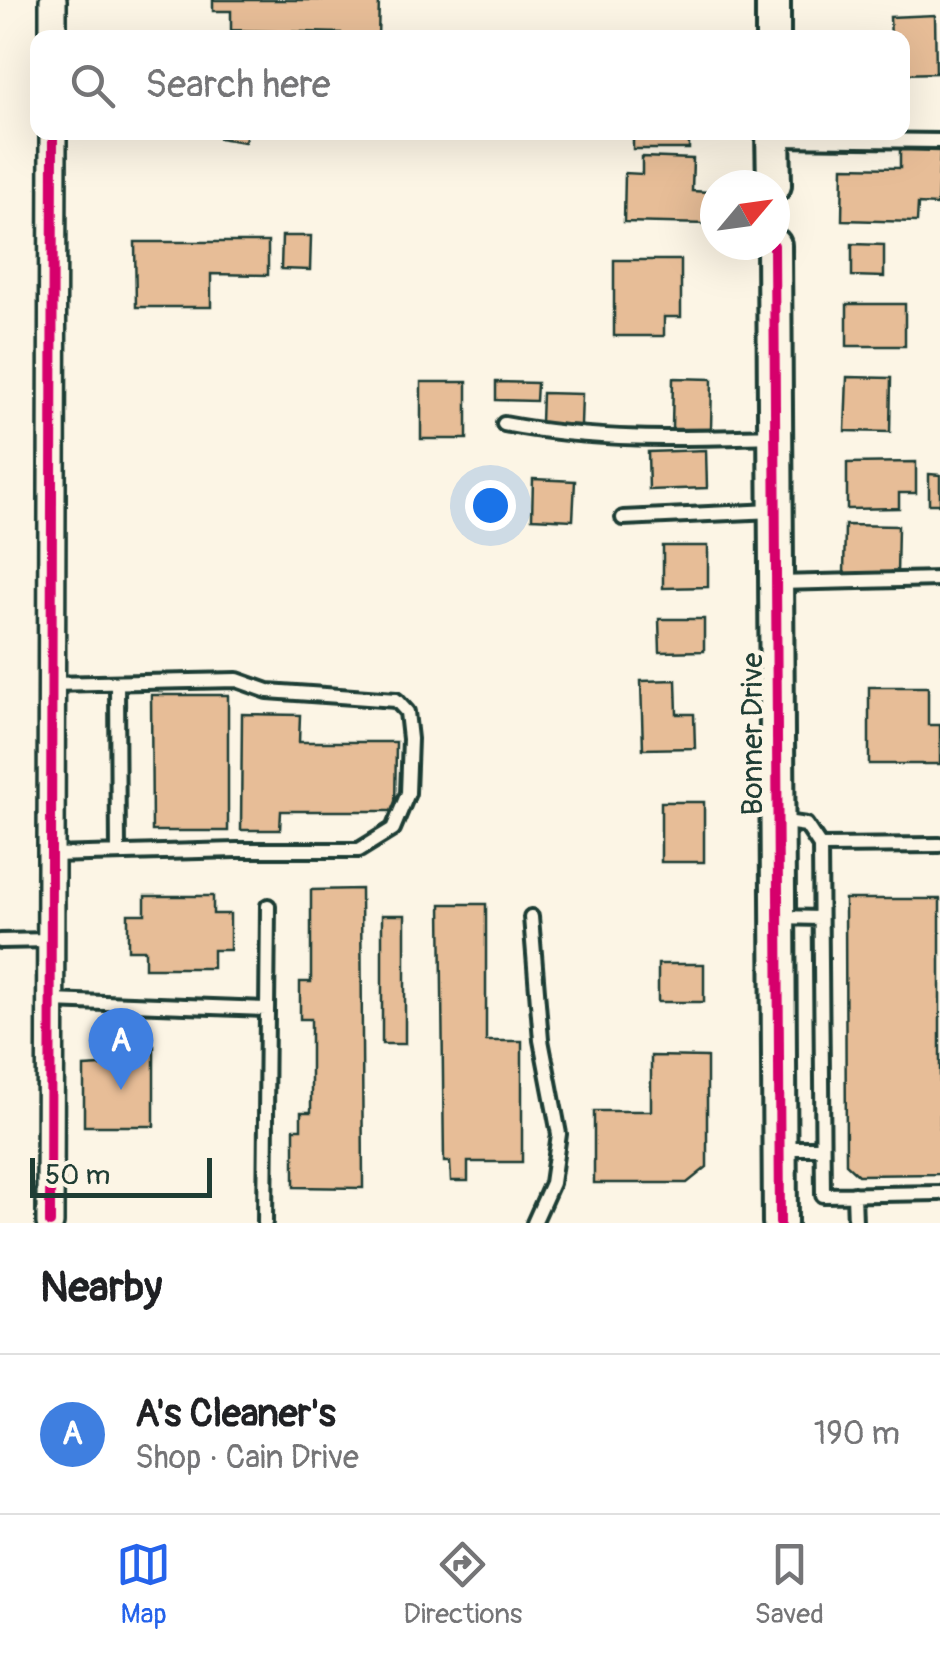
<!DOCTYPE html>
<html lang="en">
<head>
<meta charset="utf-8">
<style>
  :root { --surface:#fff; --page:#f6f6f6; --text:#202124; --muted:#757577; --line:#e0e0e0; --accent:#2563eb }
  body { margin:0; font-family:Pangolin,sans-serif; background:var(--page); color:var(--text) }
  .compass { position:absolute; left:700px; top:170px; width:90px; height:90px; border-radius:50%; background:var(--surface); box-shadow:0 10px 40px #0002; rotate:61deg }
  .scale { position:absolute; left:30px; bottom:25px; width:182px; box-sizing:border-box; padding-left:10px; border:5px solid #1f3d34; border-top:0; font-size:28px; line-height:35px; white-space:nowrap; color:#1f3d34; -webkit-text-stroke:8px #fcf5e5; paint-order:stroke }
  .you { position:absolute; left:490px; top:505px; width:35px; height:35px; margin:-25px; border:8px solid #fff; border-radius:50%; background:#1a73e8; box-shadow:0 0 0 15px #1a73e833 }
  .badge { display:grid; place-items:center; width:65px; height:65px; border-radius:50%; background:var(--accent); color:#fff; font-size:32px; font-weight:700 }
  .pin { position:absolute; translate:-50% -82px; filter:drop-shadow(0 2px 5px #0008) }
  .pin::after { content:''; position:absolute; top:52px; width:35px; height:30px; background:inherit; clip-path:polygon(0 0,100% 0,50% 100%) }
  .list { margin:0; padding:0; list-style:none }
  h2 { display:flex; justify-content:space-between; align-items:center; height:130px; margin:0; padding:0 40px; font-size:42px }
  h2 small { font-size:32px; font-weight:400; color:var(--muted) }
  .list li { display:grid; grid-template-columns:65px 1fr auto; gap:30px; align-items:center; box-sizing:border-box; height:160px; padding:0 40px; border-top:2px solid var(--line) }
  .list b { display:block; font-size:38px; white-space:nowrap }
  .list p { margin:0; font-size:32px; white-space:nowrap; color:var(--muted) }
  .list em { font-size:32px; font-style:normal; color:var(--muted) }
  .icon { flex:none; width:55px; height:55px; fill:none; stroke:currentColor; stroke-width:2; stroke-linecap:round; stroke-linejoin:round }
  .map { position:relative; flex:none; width:940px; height:1223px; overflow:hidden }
  .search { position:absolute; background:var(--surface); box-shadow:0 10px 40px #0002; left:30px; right:30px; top:30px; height:110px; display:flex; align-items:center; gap:25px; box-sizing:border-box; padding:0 35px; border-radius:20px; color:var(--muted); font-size:38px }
  .sheet { height:290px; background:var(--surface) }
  nav { display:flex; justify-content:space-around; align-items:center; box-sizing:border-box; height:140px; border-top:2px solid var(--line); background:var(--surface); font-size:28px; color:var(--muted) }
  nav a { display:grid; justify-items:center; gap:5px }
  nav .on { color:var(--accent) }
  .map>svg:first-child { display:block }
  .building { fill:#e7bd97; stroke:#1f3d34; stroke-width:2.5 }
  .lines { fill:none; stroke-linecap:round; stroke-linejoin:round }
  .service-casing { stroke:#1f3d34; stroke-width:20 }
  .minor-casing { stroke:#1f3d34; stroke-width:32 }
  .tertiary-casing { stroke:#1f3d34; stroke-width:40 }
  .service { stroke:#fcf5e5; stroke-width:12 }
  .minor { stroke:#fcf5e5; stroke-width:25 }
  .tertiary { stroke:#fcf5e5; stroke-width:32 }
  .cycleway-casing { stroke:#fcf5e5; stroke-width:16 }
  .cycleway { stroke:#d6006c; stroke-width:10 }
  .labels { text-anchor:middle; stroke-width:9; stroke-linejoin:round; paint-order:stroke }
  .street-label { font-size:30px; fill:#1f3d34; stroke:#fcf5e5 }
</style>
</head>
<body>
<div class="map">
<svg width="940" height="1223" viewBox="0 0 940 1223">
  <rect width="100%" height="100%" fill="#fcf5e5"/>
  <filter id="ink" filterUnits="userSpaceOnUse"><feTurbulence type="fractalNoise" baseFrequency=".01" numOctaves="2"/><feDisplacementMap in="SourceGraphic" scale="20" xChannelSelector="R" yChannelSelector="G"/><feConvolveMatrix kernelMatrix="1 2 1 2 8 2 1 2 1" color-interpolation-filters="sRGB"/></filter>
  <g filter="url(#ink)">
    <path class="building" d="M 213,0 L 379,0 L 378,38 L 341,38 L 341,33 L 231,30 L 231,11 L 213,11 Z
      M 935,15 L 936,73 L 902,74 L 902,38 L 891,38 L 890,17 Z
      M 220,132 L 247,132 L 245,142 L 219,138 Z
      M 633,132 L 689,132 L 689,149 L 633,149 Z
      M 900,150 L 940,151 L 937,205 L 918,204 L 917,222 L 842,220 L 843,167 L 900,168 Z
      M 642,157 L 693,159 L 692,191 L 709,192 L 708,224 L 624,222 L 625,173 L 642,174 Z
      M 282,236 L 311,236 L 310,270 L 281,269 Z
      M 135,242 L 268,242 L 268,275 L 211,274 L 211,307 L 136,307 Z
      M 852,244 L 884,245 L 884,277 L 852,276 Z
      M 614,260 L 681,260 L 681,317 L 664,317 L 664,336 L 614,336 Z
      M 847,304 L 905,304 L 905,346 L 847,346 Z
      M 847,377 L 891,378 L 890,432 L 845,431 Z
      M 673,378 L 712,379 L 711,429 L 672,429 Z
      M 421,382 L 467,382 L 467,439 L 421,439 Z
      M 496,382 L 537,383 L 536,401 L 496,400 Z
      M 542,393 L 582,394 L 581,425 L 541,423 Z
      M 706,450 L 707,488 L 649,490 L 648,452 Z
      M 916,462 L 916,493 L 899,493 L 899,508 L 847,509 L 847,463 Z
      M 929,474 L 940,475 L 940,504 L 929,504 Z
      M 533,479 L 575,481 L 573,520 L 532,518 Z
      M 845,525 L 898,526 L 897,576 L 844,575 Z
      M 663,546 L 708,546 L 708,587 L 663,588 Z
      M 659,619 L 704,619 L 704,651 L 660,652 Z
      M 676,680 L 677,714 L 694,714 L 695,748 L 643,749 L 641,681 Z
      M 869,687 L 928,687 L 928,725 L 940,725 L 940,764 L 869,764 Z
      M 151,695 L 228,695 L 228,831 L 152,831 Z
      M 242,714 L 300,715 L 299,742 L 396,742 L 395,811 L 281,811 L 280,830 L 241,830 Z
      M 661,802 L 704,802 L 704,862 L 661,862 Z
      M 361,889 L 363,1188 L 294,1187 L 294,1129 L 301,1129 L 301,1112 L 311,1112 L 311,1019 L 300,1019 L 300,982 L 311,982 L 311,890 Z
      M 145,896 L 213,896 L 213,914 L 230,914 L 230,950 L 213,950 L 213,968 L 145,968 L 145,950 L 128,950 L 128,914 L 145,914 Z
      M 845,899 L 940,899 L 940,1174 L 858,1175 L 846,1164 Z
      M 441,904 L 486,904 L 486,1041 L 522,1041 L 522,1162 L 468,1162 L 468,1181 L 451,1181 L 450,1162 L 444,1162 Z
      M 382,915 L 405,915 L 405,1044 L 382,1044 Z
      M 658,964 L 704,964 L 704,1002 L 658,1002 Z
      M 154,1046 L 154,1126 L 84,1126 L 84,1067 L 101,1066 L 102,1047 Z
      M 651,1056 L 707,1057 L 707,1167 L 687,1183 L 594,1183 L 594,1111 L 651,1111 Z"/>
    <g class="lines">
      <g class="service-casing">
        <path id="service" d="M 776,139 L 940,141
          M 504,424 C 593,441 682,439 773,436
          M 623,518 L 773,511
          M 778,583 L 940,579
          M 117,683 L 118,853
          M 779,821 L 806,825 L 820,846 L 940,845
          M 820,846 L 823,1195 L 940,1193
          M 51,855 L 237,850 L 359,850 L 393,829 L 408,793 L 410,739 L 407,712 L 396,700 L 268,691 L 237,680 L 51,684
          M 531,917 L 541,1040 L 559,1134 L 552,1183 L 534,1223
          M 781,917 L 819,918
          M 0,941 L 51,940
          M 51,1001 L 266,1009
          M 782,1148 L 822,1148
          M 854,1194 L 855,1223
          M 265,1223 L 268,906"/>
      </g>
      <g class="minor-casing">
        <path id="minor" d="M 53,38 L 53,0
          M 50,1223 L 53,132"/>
      </g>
      <g class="tertiary-casing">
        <path id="tertiary" d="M 773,0 L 773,38
          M 773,132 L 774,185
          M 774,245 L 780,1223"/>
      </g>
      <use href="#service" class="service"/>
      <use href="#minor" class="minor"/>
      <use href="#tertiary" class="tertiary"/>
      <g class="cycleway-casing">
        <path id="cycleway" d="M 774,245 L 780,1223
          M 50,1223 L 53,132"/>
      </g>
      <use href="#cycleway" class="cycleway"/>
    </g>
  </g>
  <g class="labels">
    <g class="street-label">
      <text transform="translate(752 734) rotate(-90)" y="10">Bonner Drive</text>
    </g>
  </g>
</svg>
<svg class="compass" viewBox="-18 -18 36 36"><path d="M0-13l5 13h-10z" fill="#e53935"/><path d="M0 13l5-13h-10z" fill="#757577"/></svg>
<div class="scale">50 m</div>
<div class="you"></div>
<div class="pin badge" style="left:121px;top:1090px;background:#3f7fe0">A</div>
<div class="search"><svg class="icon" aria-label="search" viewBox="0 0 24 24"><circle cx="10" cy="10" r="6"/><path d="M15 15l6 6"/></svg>Search here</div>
</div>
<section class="sheet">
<h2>Nearby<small></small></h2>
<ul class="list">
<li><span class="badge" style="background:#3f7fe0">A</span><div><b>A's Cleaner's</b><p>Shop · Cain Drive</p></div><em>190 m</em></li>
</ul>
</section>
<nav>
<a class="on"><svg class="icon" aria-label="map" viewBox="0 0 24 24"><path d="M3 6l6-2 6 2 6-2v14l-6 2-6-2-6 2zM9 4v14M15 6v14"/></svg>Map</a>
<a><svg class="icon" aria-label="directions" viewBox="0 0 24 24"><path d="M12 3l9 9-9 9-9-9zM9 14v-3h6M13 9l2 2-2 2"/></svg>Directions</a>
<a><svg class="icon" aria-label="saved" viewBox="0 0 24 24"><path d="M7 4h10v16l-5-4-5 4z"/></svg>Saved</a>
</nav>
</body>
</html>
